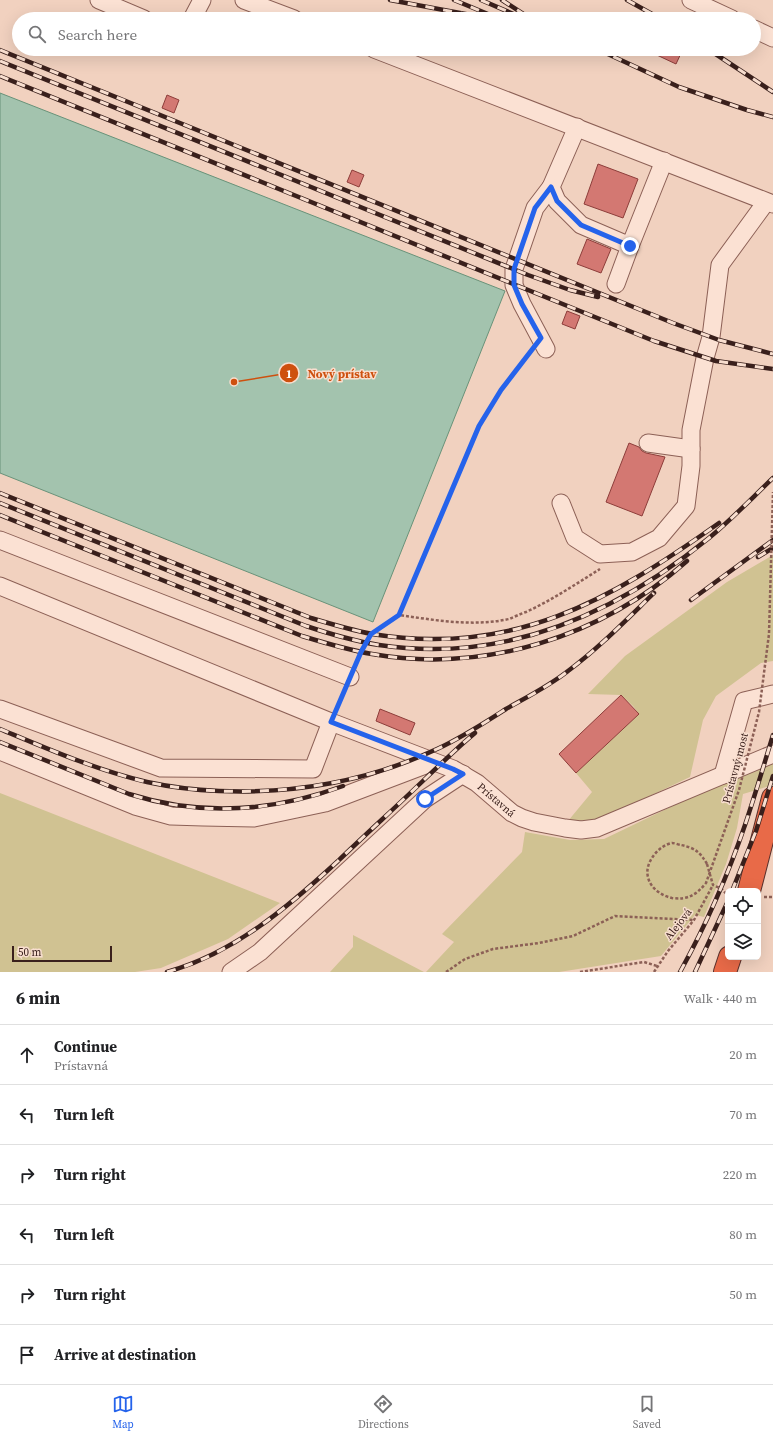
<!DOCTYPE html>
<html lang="en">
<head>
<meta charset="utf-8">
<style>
  :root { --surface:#fff; --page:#f6f6f6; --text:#202124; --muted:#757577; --line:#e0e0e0; --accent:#2563eb }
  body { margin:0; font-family:"Source Serif 4",serif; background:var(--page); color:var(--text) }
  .controls { position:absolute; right:12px; bottom:12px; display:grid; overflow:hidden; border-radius:6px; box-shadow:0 4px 16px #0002 }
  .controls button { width:36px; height:36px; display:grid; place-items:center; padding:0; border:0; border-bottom:1px solid var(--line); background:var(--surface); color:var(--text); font:20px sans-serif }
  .scale { position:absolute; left:12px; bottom:10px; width:100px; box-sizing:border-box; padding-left:4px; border:2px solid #3a201c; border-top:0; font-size:11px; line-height:14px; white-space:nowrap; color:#3a201c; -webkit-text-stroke:3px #f8decf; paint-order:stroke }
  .stop { position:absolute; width:12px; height:12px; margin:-9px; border:3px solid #2563eb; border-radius:50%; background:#fff }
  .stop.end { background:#2563eb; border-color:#fff; box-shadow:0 1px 4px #0008 }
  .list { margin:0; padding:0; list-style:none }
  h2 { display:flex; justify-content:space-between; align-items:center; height:52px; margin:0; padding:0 16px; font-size:17px }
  h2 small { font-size:13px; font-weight:400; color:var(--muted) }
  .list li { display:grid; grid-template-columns:26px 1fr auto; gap:12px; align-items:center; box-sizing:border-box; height:60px; padding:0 16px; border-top:1px solid var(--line) }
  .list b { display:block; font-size:15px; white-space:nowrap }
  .list p { margin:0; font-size:13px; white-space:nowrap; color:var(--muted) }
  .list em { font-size:13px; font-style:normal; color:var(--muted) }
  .icon { flex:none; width:22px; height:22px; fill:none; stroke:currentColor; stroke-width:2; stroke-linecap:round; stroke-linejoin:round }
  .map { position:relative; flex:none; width:773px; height:972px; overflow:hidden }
  .search { position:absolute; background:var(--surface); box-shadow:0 4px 16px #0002; left:12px; right:12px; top:12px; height:44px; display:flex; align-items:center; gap:10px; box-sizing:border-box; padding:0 14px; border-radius:22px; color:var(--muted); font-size:15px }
  .sheet { height:412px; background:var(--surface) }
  nav { display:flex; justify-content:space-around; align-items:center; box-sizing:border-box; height:56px; border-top:1px solid var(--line); background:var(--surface); font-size:11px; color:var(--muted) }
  nav a { display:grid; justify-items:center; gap:2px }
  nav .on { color:var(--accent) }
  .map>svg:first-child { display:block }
  .green { fill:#d0c292 }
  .water { fill:#a3c3ae; stroke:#699279 }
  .building { fill:#d37872; stroke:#8d3d3a }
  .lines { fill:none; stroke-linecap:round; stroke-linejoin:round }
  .minor-casing { stroke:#8c6056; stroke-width:19 }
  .highway-casing { stroke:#59302b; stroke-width:24 }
  .path { stroke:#8c6056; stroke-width:2.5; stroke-dasharray:3 2; stroke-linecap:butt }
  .minor { stroke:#fbe1d3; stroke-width:17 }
  .highway { stroke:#e86a48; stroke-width:22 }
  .rail-casing { stroke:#3a201c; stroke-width:4.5 }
  .rail { stroke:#f8decf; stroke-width:3; stroke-dasharray:9; stroke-linecap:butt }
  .path-bridge { stroke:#8c6056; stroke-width:2.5; stroke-dasharray:3 2; stroke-linecap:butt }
  .route { stroke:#2563eb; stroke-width:5 }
  .labels { text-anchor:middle; stroke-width:3; stroke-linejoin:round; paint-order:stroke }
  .street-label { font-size:11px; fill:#3a201c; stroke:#f8decf }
  .leader { fill:none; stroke:#ce500e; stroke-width:1.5 }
  .callout-dot { fill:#ce500e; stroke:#f8decf; stroke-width:1.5 }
  .mark-label { font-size:12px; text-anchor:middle; font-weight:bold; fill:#fff }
  .callout-label { font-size:12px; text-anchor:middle; font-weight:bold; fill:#ce500e; stroke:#f8decf; stroke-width:3; stroke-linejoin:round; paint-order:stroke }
</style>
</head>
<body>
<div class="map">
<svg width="773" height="972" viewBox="0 0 773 972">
  <rect width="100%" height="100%" fill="#f1d1bf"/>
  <path class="green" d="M 773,555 L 773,661 L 761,663 L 716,696 L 703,720 L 690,777 L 599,820 L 568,821 L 592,792 L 576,773 L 639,714 L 633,706 L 621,695 L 588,694 L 625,656 L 727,582 Z
    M 773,761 L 773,785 L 743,794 L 737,828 L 726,864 L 704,917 L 695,915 L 661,956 L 559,972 L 426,972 L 454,942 L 442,934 L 522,852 L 525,832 L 570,840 L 604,839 L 739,774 Z
    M 0,793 L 280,903 L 228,939 L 161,968 L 135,972 L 0,972 Z
    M 353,935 L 424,972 L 330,972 L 353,947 Z"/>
  <path class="water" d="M 0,93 L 505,291 L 373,622 L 0,473 Z"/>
  <path class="building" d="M 644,49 L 683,49 L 676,64 Z
    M 167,95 L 179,100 L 174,113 L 162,108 Z
    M 598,164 L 638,179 L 623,218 L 584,204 Z
    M 352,170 L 364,175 L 359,187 L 347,182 Z
    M 587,239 L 611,249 L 601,273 L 577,264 Z
    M 567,311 L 580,316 L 575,329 L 562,324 Z
    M 629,443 L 639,447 L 642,451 L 646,453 L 665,457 L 642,516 L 606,502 Z
    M 621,695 L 639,714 L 576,773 L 559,754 Z
    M 380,709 L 415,723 L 410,735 L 376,721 Z"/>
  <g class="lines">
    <g class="minor-casing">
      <g id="minor">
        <path d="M 99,0 L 144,19"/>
        <path d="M 244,0 L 294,19"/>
        <path d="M 691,0 L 732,19"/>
        <path d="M 192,19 L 202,0"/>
        <path d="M 754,29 L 773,38"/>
        <path d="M 374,49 L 773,204"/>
        <path d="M 577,127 L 551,187 L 557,201 L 581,225 L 630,246 L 664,161"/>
        <path d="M 616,284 L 630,246"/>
        <path d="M 546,349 L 522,304 L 514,285 L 514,269 L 535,208 L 551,187"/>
        <path d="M 648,443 L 691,449"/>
        <path d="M 561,503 L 575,538 L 600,554 L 632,552 L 659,538 L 686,506 L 691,466 L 691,430 L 705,358 L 711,337 L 720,265 L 766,202"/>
        <path d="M 0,540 L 350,677"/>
        <path id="s1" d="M 0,586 L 331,722 L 453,769 L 477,783 L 512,813 L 522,818 L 534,822 L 565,828 L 581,830 L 597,828 L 773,754"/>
        <path d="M 0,709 L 161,768 L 313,769 L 331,722"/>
        <path d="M 0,751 L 135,806 L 171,816 L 203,817 L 254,818 L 325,803 L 433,762"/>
        <path d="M 723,775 L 744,701 L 773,694"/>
        <path d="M 231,972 L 260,952 L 425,799 L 463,774"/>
      </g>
    </g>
    <g class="highway-casing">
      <path id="highway" d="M 749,891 L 773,798
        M 725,972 L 730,957"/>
    </g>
    <path class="path" d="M 399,615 L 479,426 L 501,390 L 531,351
      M 355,664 L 371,634 L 399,615 C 434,620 473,627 509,619 C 514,617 520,614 526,612 C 552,600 576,584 600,569
      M 337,709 L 345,689
      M 707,864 L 713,885 L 722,889 L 728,896
      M 764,897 L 773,897
      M 446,972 L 465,959 L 493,949 L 539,943 L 573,936 L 615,916 L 694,920
      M 580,972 L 644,962 L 657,966
      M 654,972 L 668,951 L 694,920 L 713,885"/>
    <use href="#minor" class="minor"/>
    <use href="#highway" class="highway"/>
    <g class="rail-casing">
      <path id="rail" d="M 390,0 L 487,18
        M 454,0 L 500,19
        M 481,0 L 525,19
        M 502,0 L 531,19
        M 627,0 L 661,19
        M 597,49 L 679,87 L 747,110 L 773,117
        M 708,49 L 773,92
        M 0,50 L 673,323 L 719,340 L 773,354
        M 0,61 L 528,275 L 570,290 L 598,297
        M 0,76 L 654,341 L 716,361 L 773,369
        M 0,493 L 311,618 C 331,624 351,630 372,634 C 512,657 609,601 719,523
        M 0,503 L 306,626 C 330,634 354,641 379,645 C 504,664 614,615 709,538 C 731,520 752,498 773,478
        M 0,515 L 302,636 C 325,643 348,650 372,654 C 486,674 602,636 687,561
        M 758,557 L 773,548
        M 691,600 L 773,540
        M 0,729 C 48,749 96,770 147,782 C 170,787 195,790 219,791 C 294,794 369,781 437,749 C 461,738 484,723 506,709 C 527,697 549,686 568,671 C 599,648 626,620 654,593
        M 0,742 L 129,794 C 202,817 272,812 343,786
        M 732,891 L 756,831 L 773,776
        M 167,972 C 234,953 287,908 338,861 C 367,833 397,806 426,778 C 442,763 458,747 475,733
        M 680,972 C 706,925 728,875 745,825 C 755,795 764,765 773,735
        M 695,972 L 728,901"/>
    </g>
    <use href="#rail" class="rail"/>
    <path class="path-bridge" d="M 707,864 C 700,852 695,848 681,845 C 679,845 675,843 672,843 C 659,845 644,863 648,877 C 650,888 662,896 672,898 C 688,900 696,895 706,883 L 739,790 L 759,712 L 769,634 L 773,492"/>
  </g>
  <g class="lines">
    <path class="route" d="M 425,799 L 463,774 L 453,769 L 331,722 L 361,652 L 371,634 L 399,615 L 479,426 L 501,390 L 541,338 L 522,304 L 514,285 L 514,269 L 535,208 L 551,187 L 557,201 L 581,225 L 630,246"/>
  </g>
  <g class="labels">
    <g class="street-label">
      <text transform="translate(735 768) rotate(-75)" y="4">Prístavný most</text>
      <text dy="4" stroke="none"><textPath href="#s1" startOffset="542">Prístavná</textPath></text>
      <text transform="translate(678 924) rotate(-52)" y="4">Alejová</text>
    </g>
  </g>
  <path class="leader" d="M234 382L289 373"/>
  <g class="callout-dot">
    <circle cx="234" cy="382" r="4"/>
    <circle cx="289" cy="373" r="10"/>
  </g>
  <g class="mark-label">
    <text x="289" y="378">1</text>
  </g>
  <g class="callout-label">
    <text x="342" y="378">Nový prístav</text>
  </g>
</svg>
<div class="controls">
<button><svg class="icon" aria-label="locate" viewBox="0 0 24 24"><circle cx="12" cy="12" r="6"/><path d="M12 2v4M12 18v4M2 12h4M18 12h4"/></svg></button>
<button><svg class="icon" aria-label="layers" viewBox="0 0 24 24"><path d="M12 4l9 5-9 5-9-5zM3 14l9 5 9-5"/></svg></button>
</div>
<div class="scale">50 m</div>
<div class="stop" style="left:425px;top:799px"></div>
<div class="stop end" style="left:630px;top:246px"></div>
<div class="search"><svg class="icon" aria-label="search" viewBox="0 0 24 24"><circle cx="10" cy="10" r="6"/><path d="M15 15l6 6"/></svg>Search here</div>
</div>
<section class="sheet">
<h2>6 min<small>Walk · 440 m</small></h2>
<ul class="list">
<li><svg class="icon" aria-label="ahead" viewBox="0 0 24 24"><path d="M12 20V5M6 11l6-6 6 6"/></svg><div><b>Continue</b><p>Prístavná</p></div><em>20 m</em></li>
<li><svg class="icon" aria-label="left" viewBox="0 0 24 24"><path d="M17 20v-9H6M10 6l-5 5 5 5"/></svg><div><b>Turn left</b></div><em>70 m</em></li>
<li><svg class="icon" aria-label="right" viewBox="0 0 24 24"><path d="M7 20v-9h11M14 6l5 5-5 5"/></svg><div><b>Turn right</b></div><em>220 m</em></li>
<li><svg class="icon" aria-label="left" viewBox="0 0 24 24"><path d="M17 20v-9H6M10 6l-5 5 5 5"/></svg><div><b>Turn left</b></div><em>80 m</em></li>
<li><svg class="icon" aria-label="right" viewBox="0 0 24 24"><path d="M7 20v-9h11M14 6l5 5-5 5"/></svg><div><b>Turn right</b></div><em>50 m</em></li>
<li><svg class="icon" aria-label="arrive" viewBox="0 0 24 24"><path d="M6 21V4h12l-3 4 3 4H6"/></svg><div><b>Arrive at destination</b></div></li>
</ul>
</section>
<nav>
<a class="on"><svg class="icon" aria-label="map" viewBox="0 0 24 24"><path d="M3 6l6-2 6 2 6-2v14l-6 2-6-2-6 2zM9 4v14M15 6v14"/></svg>Map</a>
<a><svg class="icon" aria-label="directions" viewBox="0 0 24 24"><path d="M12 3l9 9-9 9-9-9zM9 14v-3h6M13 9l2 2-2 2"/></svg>Directions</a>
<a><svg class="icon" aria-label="saved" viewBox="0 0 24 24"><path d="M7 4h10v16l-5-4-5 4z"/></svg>Saved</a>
</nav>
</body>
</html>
